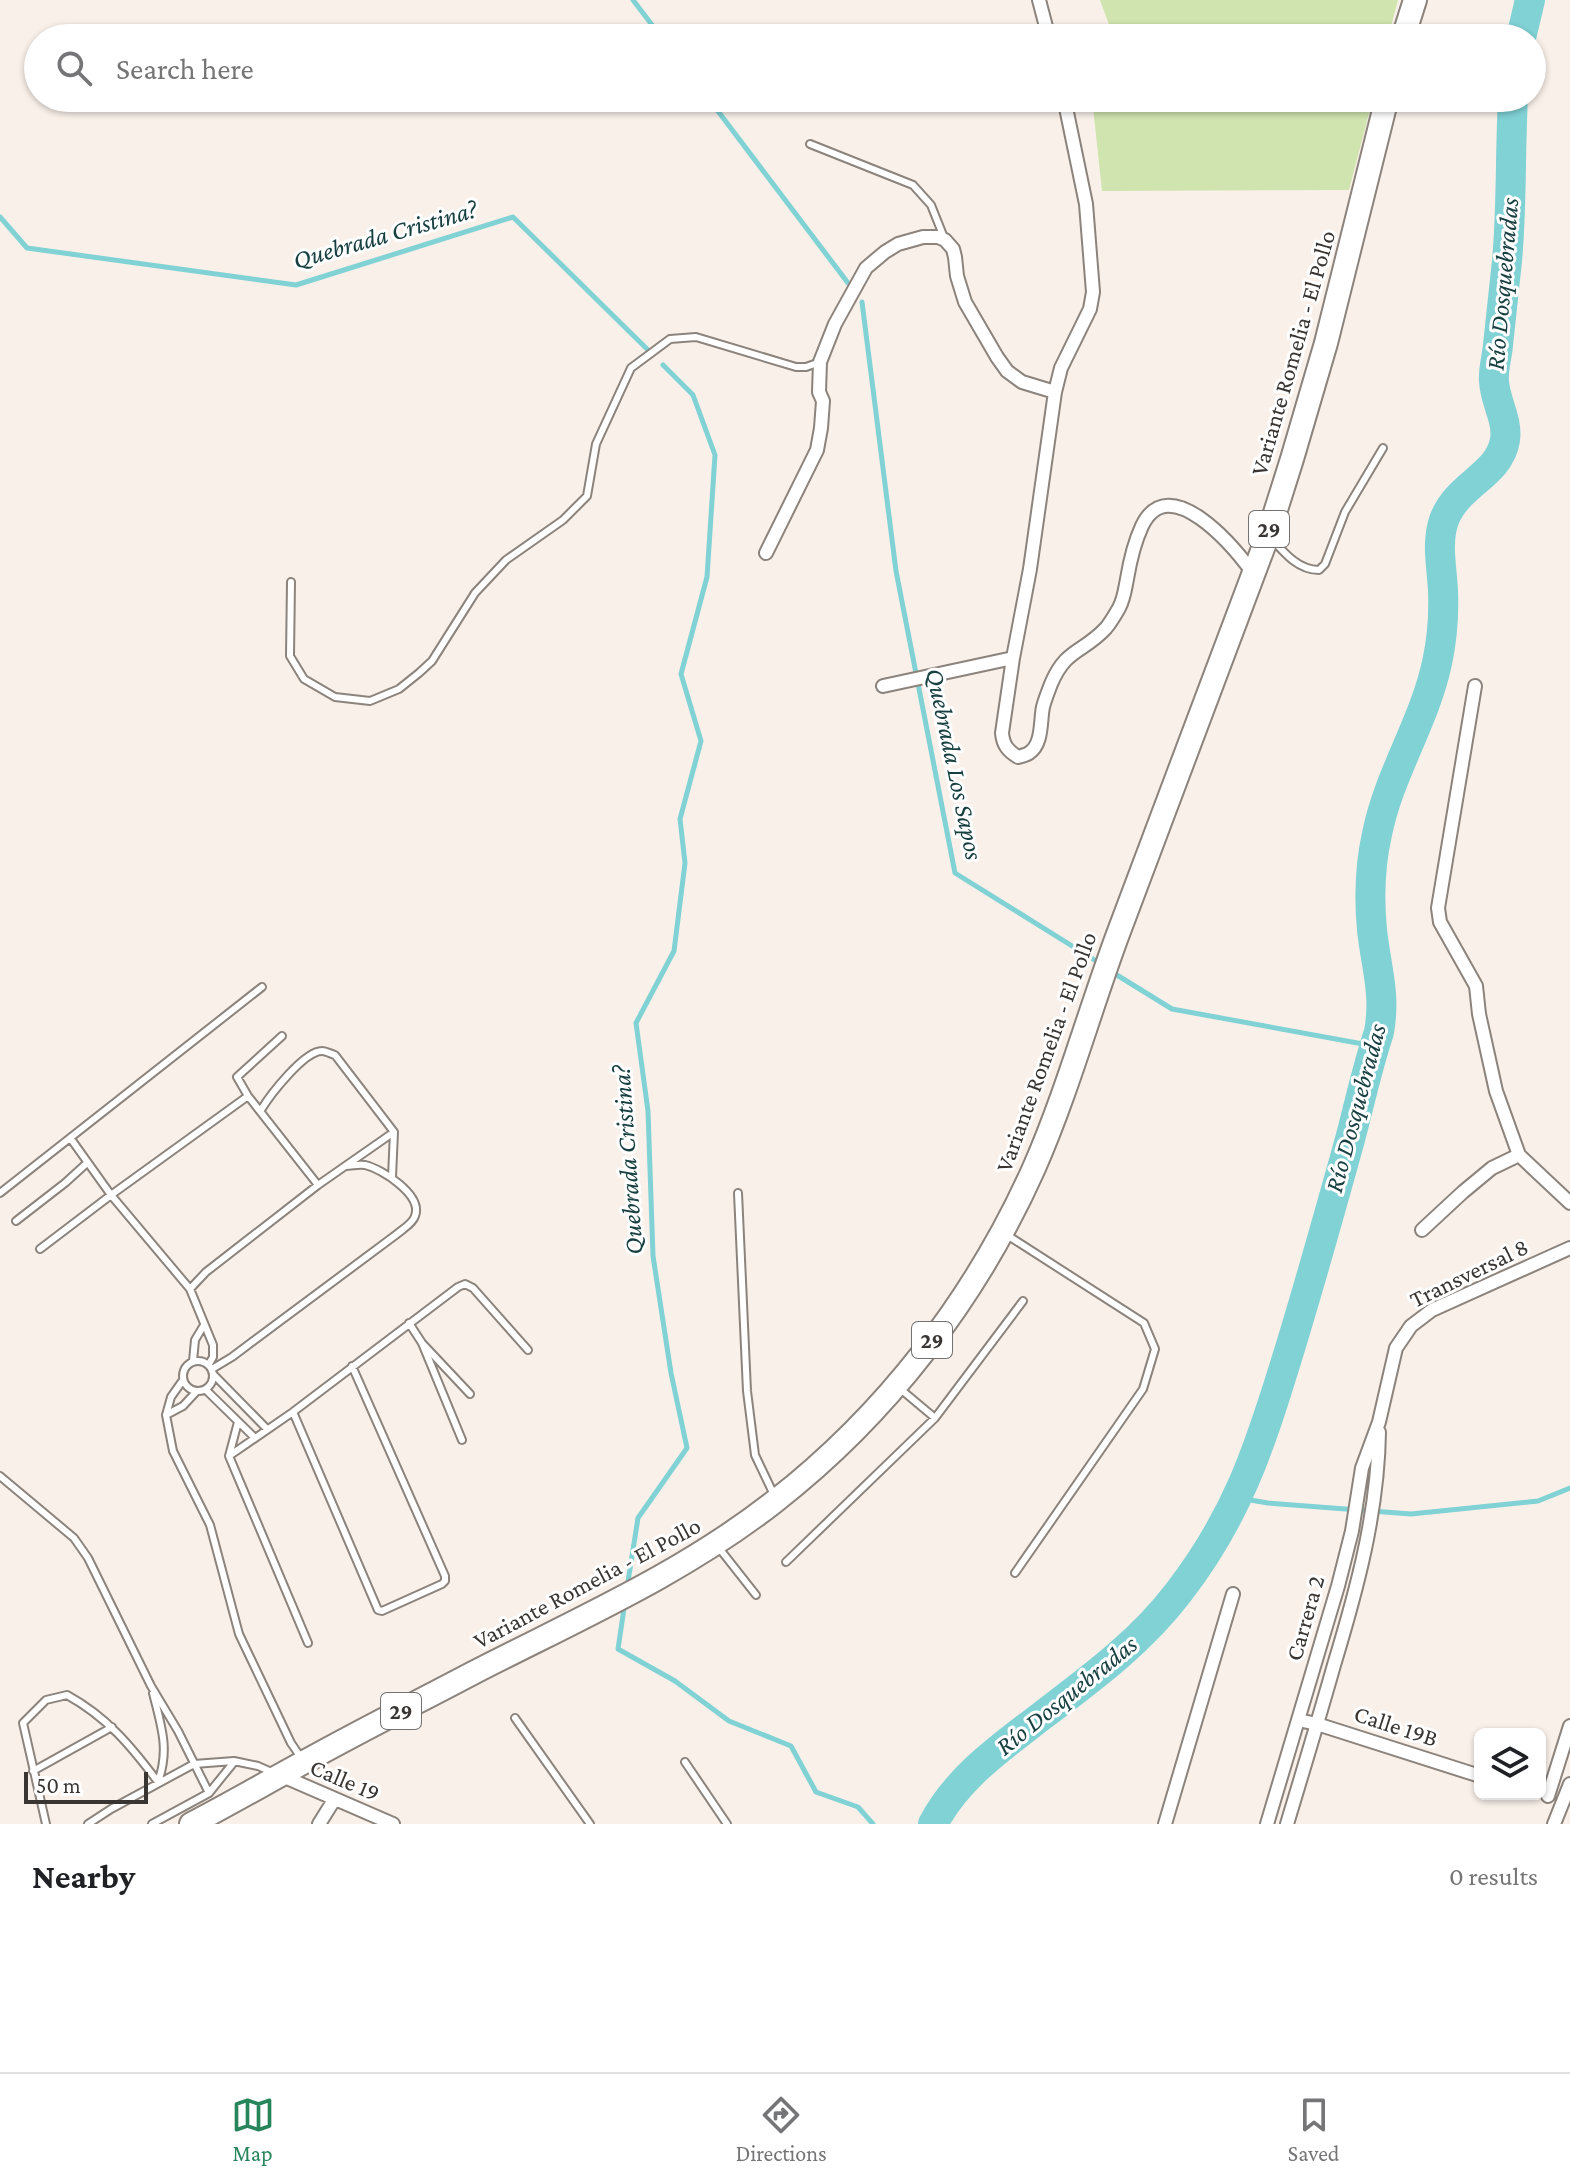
<!DOCTYPE html>
<html lang="en">
<head>
<meta charset="utf-8">
<style>
  :root { --surface:#fff; --page:#f2f2f2; --text:#202124; --muted:#757577; --line:#e0e0e0; --accent:#27855c }
  body { margin:0; font-family:"Crimson Pro",serif; background:var(--page); color:var(--text) }
  .controls { position:absolute; right:24px; bottom:24px; display:grid; overflow:hidden; border-radius:12px; box-shadow:0 2px 6px #0004 }
  .controls button { width:72px; height:72px; display:grid; place-items:center; padding:0; border:0; border-bottom:2px solid var(--line); background:var(--surface); color:var(--text); font:40px sans-serif }
  .scale { position:absolute; left:24px; bottom:20px; width:124px; box-sizing:border-box; padding-left:8px; border:4px solid #383532; border-top:0; font-size:22px; line-height:28px; white-space:nowrap; color:#383532; -webkit-text-stroke:6px #fff; paint-order:stroke }
  .list { margin:0; padding:0; list-style:none }
  h2 { display:flex; justify-content:space-between; align-items:center; height:104px; margin:0; padding:0 32px; font-size:34px }
  h2 small { font-size:26px; font-weight:400; color:var(--muted) }
  .icon { flex:none; width:44px; height:44px; fill:none; stroke:currentColor; stroke-width:2; stroke-linecap:round; stroke-linejoin:round }
  .map { position:relative; flex:none; width:1570px; height:1824px; overflow:hidden }
  .search { position:absolute; background:var(--surface); box-shadow:0 2px 6px #0004; left:24px; right:24px; top:24px; height:88px; display:flex; align-items:center; gap:20px; box-sizing:border-box; padding:0 28px; border-radius:44px; color:var(--muted); font-size:30px }
  .sheet { height:248px; background:var(--surface) }
  nav { display:flex; justify-content:space-around; align-items:center; box-sizing:border-box; height:112px; border-top:2px solid var(--line); background:var(--surface); font-size:22px; color:var(--muted) }
  nav a { display:grid; justify-items:center; gap:4px }
  nav .on { color:var(--accent) }
  .map>svg:first-child { display:block }
  .green { fill:#cfe4ae }
  .lines { fill:none; stroke-linecap:round; stroke-linejoin:round }
  .stream { stroke:#80d2d5; stroke-width:5 }
  .river { stroke:#80d2d5; stroke-width:30 }
  .service-casing { stroke:#8b837c; stroke-width:10 }
  .minor-casing { stroke:#8b837c; stroke-width:16 }
  .trunk-casing { stroke:#8b837c; stroke-width:26 }
  .service { stroke:#fff; stroke-width:6 }
  .minor { stroke:#fff; stroke-width:12 }
  .trunk { stroke:#fff; stroke-width:22 }
  .labels { text-anchor:middle; stroke-width:6; stroke-linejoin:round; paint-order:stroke }
  .shield { fill:#fff; stroke:#747270; stroke-width:2 }
  .shield-label { font-size:22px; font-weight:bold; fill:#383532 }
  .street-label { font-size:24px; fill:#383532; stroke:#fff }
  .water-label { font-size:26px; font-style:italic; fill:#184041; stroke:#fff }
</style>
</head>
<body>
<div class="map">
<svg width="1570" height="1824" viewBox="0 0 1570 1824">
  <rect width="100%" height="100%" fill="#f9f0e9"/>
  <path class="green" d="M 1100,0 L 1398,0 L 1388,38 L 1114,38 Z
    M 1092,98 L 1373,98 L 1349,190 L 1102,191 Z"/>
  <g class="lines">
    <path class="stream" d="M 633,0 L 662,38
      M 708,98 L 848,283
      M 0,217 L 27,248 L 296,285 L 513,217 L 647,349
      M 862,302 L 896,571 L 955,873 L 1101,964
      M 1112,972 L 1172,1009 L 1374,1046
      M 1238,1498 L 1268,1503 L 1411,1514 L 1538,1501 L 1570,1488
      M 627,1588 L 638,1518 L 687,1448 L 671,1373 L 653,1256 L 648,1111 L 636,1023 L 674,951 L 685,863 L 680,819 L 701,741 L 681,674 L 707,577 L 715,455 L 693,395 L 663,365
      M 625,1602 L 618,1649 L 675,1681 L 729,1721 L 791,1746 L 816,1792 L 858,1807 L 873,1824"/>
    <path class="river" d="M 1521,38 L 1530,0
      M 933,1824 C 957,1778 999,1749 1039,1718 C 1089,1680 1140,1643 1178,1593 C 1237,1517 1259,1449 1287,1358 C 1309,1287 1329,1215 1349,1143 C 1359,1106 1367,1068 1379,1032 C 1386,994 1376,967 1372,930 C 1369,898 1370,865 1377,834 C 1389,774 1424,723 1437,663 C 1442,640 1444,615 1443,591 C 1442,567 1436,544 1444,520 C 1458,483 1499,476 1505,440 C 1508,419 1495,402 1494,381 C 1493,369 1497,357 1498,345 C 1501,317 1504,289 1507,261 C 1512,207 1510,152 1513,98"/>
    <g class="service-casing">
      <path id="service" d="M 810,144 L 913,185 L 931,205 L 945,240
        M 1273,540 C 1285,554 1299,570 1319,570 L 1325,564 L 1345,512 L 1383,448
        M 291,582 L 290,656 L 304,679 L 335,697 L 370,701 L 399,689 L 419,673 L 432,661 L 475,593 L 506,560 L 563,520 L 587,496 L 596,444 L 631,368 L 670,339 L 696,337 L 796,367 L 806,367 L 820,362
        M 248,1096 L 237,1077 L 282,1036
        M 261,1110 C 270,1095 304,1051 322,1051 C 326,1051 331,1054 335,1055 L 394,1132 L 392,1177
        M 71,1139 L 111,1195 L 190,1289 L 213,1345 L 213,1357 L 209,1364
        M 0,1193 L 262,987
        M 738,1193 L 747,1391 L 755,1455 L 775,1497
        M 16,1221 L 65,1183 L 87,1163
        M 1007,1235 L 1144,1323 L 1155,1349 L 1143,1389 L 1015,1573
        M 40,1249 L 111,1195 L 248,1096 L 318,1185
        M 190,1289 L 206,1272 L 318,1185 L 394,1132
        M 409,1323 L 422,1343 L 470,1394
        M 422,1343 L 462,1440
        M183 1376a15 15 0 1 1 30 0a15 15 0 1 1-30 0Z
        M 193,1361 L 195,1340 L 204,1325
        M 212,1369 L 232,1357 L 397,1234 C 403,1229 413,1223 415,1216 C 423,1195 382,1169 365,1165 C 358,1164 352,1166 346,1166
        M 214,1375 L 267,1429
        M 183,1380 L 171,1397 L 166,1415 L 173,1451 L 210,1525 L 239,1634 L 291,1743 L 302,1759
        M 898,1387 L 935,1418
        M 206,1390 L 255,1438
        M 293,1412 L 378,1610 L 382,1611 L 442,1584 L 445,1581 L 445,1576 L 352,1366
        M 166,1415 L 183,1406 L 196,1392
        M 238,1422 L 229,1456 L 308,1643
        M 229,1456 L 293,1412 L 458,1287 L 465,1284 L 473,1288 L 528,1350
        M 0,1476 L 74,1538 L 88,1558 L 151,1686 L 178,1731 L 209,1793
        M 719,1548 L 756,1595
        M 786,1562 L 935,1418 L 1023,1301
        M 515,1718 L 590,1824
        M 685,1762 L 727,1824
        M 33,1771 L 112,1727
        M 46,1824 L 23,1723 L 46,1700 L 67,1695 C 107,1717 131,1746 158,1782 C 170,1749 161,1726 153,1693
        M 88,1824 L 111,1809 L 194,1764 L 234,1761 L 258,1766 L 274,1773
        M 152,1824 L 209,1793 L 234,1762"/>
    </g>
    <g class="minor-casing">
      <path id="minor" d="M 1039,0 L 1049,38
        M 1064,98 L 1086,204 L 1093,292 L 1090,309 L 1061,368 L 1055,392 L 1030,569 L 1013,658 L 1002,733 C 1003,745 1008,751 1018,757 C 1022,756 1026,755 1029,753 C 1043,744 1040,721 1043,707 C 1045,699 1048,692 1051,684 C 1066,648 1083,653 1106,628 C 1111,622 1115,615 1119,608 C 1124,599 1125,589 1127,579 C 1130,561 1135,541 1142,526 C 1169,469 1234,547 1253,573
        M 766,553 L 817,450 L 821,428 L 823,401 L 819,392 L 820,362 L 835,324 L 866,268 L 885,252 L 898,244 L 923,237 L 938,237 L 945,240 L 953,249 L 955,257 L 957,276 L 965,302 L 997,357 L 1007,371 L 1022,382 L 1055,392
        M 883,686 L 1013,658
        M 1475,686 L 1438,908 L 1440,922 L 1476,986 L 1479,1014 L 1496,1091 L 1519,1155 L 1570,1203
        M 1422,1230 L 1463,1192 L 1492,1168 L 1519,1155
        M 1298,1720 L 1317,1724 L 1480,1776
        M 280,1775 L 393,1824
        M 1548,1796 L 1570,1726
        M 319,1824 L 334,1800
        M 1165,1824 L 1233,1594
        M 1267,1824 L 1338,1586 L 1352,1531 L 1362,1468 L 1379,1422 L 1396,1348 L 1411,1326 L 1432,1310 L 1570,1248
        M 1287,1824 C 1303,1771 1319,1718 1334,1665 C 1357,1589 1378,1512 1379,1432
        M 1554,1824 L 1570,1784"/>
    </g>
    <g class="trunk-casing">
      <path id="trunk" d="M 1403,38 L 1415,0
        M 191,1824 C 230,1804 269,1781 308,1760 C 362,1730 418,1702 473,1673 C 576,1620 682,1574 774,1502 C 886,1415 976,1298 1034,1168 C 1067,1093 1089,1012 1118,934 C 1168,801 1218,668 1268,535 L 1292,459 L 1326,343 L 1387,98"/>
    </g>
    <use href="#service" class="service"/>
    <use href="#minor" class="minor"/>
    <use href="#trunk" class="trunk"/>
  </g>
  <g class="labels">
    <g class="shield">
      <rect x="1249" y="511" width="40" height="36" rx="6"/>
      <rect x="912" y="1322" width="40" height="36" rx="6"/>
      <rect x="381" y="1693" width="40" height="36" rx="6"/>
    </g>
    <g class="shield-label">
      <text x="1269" y="537">29</text>
      <text x="932" y="1348">29</text>
      <text x="401" y="1719">29</text>
    </g>
    <g class="street-label">
      <text transform="translate(1293 353) rotate(-74)" y="8">Variante Romelia - El Pollo</text>
      <text transform="translate(1046 1052) rotate(-70)" y="8">Variante Romelia - El Pollo</text>
      <text transform="translate(1469 1273) rotate(-26)" y="8">Transversal 8</text>
      <text transform="translate(587 1583) rotate(-28)" y="8">Variante Romelia - El Pollo</text>
      <text transform="translate(1305 1618) rotate(-74)" y="8">Carrera 2</text>
      <text transform="translate(1396 1726) rotate(18)" y="8">Calle 19B</text>
      <text transform="translate(345 1780) rotate(23)" y="8">Calle 19</text>
    </g>
    <g class="water-label">
      <text transform="translate(385 234) rotate(-16)" y="9">Quebrada Cristina?</text>
      <text transform="translate(1502 284) rotate(-85)" y="9">Río Dosquebradas</text>
      <text transform="translate(955 764) rotate(78)" y="9">Quebrada Los Sapos</text>
      <text transform="translate(1355 1108) rotate(-75)" y="9">Río Dosquebradas</text>
      <text transform="translate(627 1160) rotate(-94)" y="9">Quebrada Cristina?</text>
      <text transform="translate(1066 1695) rotate(-39)" y="9">Río Dosquebradas</text>
    </g>
  </g>
</svg>
<div class="controls">
<button><svg class="icon" aria-label="layers" viewBox="0 0 24 24"><path d="M12 4l9 5-9 5-9-5zM3 14l9 5 9-5"/></svg></button>
</div>
<div class="scale">50 m</div>
<div class="search"><svg class="icon" aria-label="search" viewBox="0 0 24 24"><circle cx="10" cy="10" r="6"/><path d="M15 15l6 6"/></svg>Search here</div>
</div>
<section class="sheet">
<h2>Nearby<small>0 results</small></h2>
<ul class="list">
</ul>
</section>
<nav>
<a class="on"><svg class="icon" aria-label="map" viewBox="0 0 24 24"><path d="M3 6l6-2 6 2 6-2v14l-6 2-6-2-6 2zM9 4v14M15 6v14"/></svg>Map</a>
<a><svg class="icon" aria-label="directions" viewBox="0 0 24 24"><path d="M12 3l9 9-9 9-9-9zM9 14v-3h6M13 9l2 2-2 2"/></svg>Directions</a>
<a><svg class="icon" aria-label="saved" viewBox="0 0 24 24"><path d="M7 4h10v16l-5-4-5 4z"/></svg>Saved</a>
</nav>
</body>
</html>
